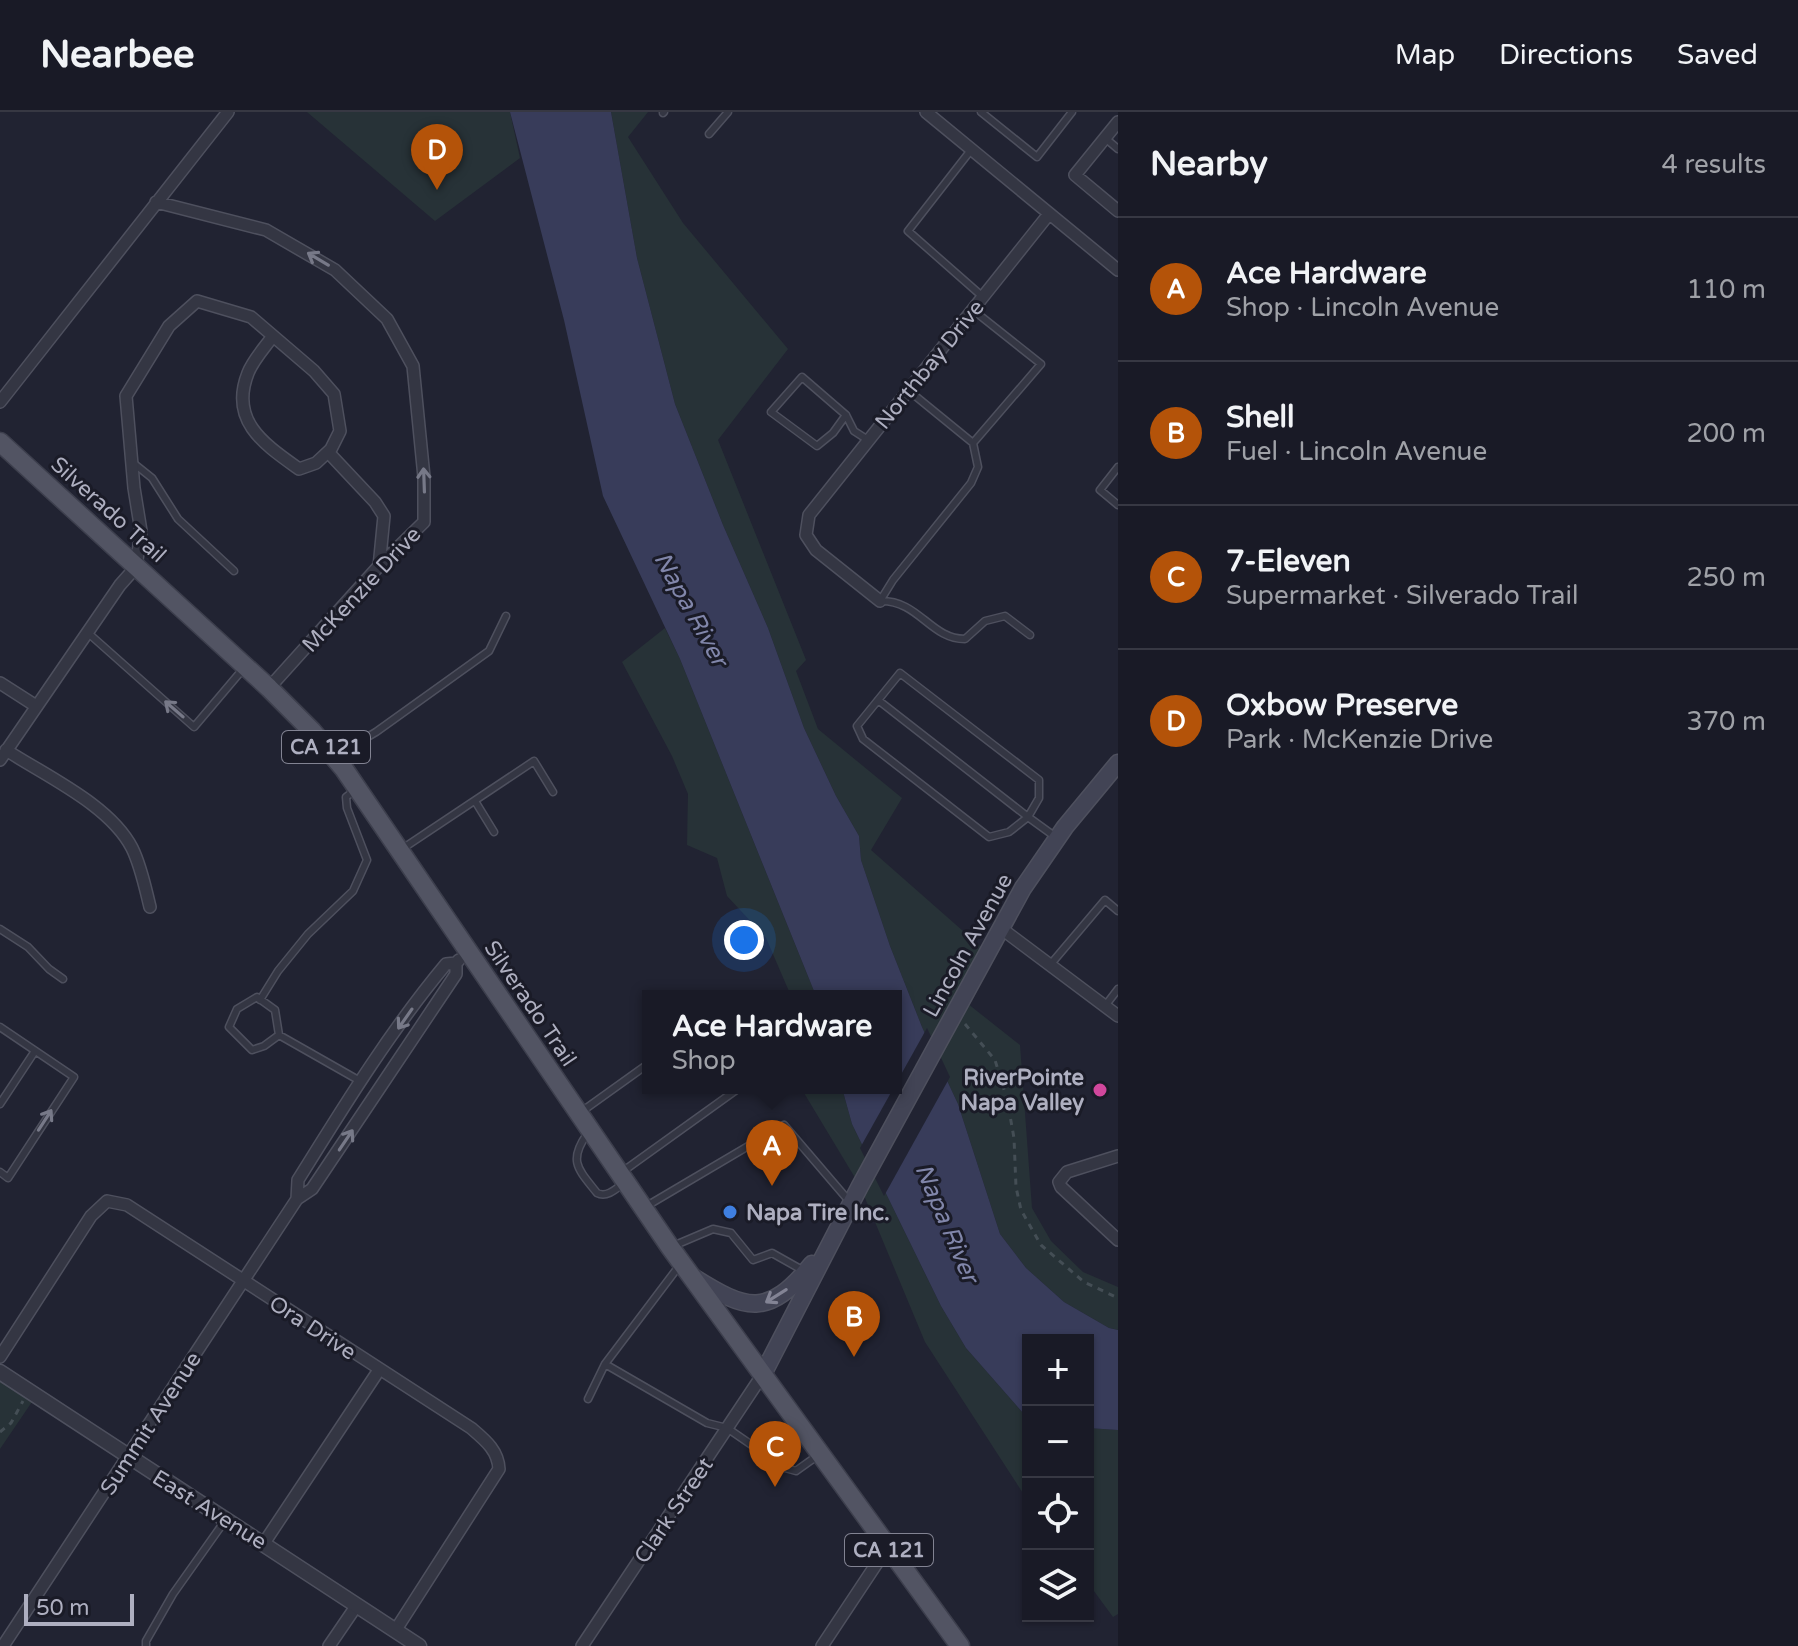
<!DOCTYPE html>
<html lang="en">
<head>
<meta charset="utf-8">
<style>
  :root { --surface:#191a26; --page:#262732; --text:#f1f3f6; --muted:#9fa1a7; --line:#373843; --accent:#b45309 }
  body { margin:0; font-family:"Varela Round",sans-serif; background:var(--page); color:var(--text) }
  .controls { position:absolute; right:24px; bottom:24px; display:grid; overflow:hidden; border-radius:0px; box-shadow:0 2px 6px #0004 }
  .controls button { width:72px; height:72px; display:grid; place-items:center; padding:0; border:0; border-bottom:2px solid var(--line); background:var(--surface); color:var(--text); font:40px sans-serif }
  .scale { position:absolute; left:24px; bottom:20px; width:110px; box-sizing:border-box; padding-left:8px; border:4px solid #aeafc0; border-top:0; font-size:22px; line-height:28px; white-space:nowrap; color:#aeafc0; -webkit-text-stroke:6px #1a1b27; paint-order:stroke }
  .you { position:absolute; left:744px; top:828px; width:28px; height:28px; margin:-20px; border:6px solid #fff; border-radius:50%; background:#1a73e8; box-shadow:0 0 0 12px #1a73e833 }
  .badge { display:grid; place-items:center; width:52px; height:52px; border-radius:50%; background:var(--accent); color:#fff; font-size:26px; font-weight:700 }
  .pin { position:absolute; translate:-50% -66px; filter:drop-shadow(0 2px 4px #0008) }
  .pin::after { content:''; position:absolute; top:42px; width:28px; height:24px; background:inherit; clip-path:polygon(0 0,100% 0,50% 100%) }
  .popup { position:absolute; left:642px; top:878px; width:260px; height:104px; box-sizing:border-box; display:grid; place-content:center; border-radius:0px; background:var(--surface); filter:drop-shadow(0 2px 6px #0005); font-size:26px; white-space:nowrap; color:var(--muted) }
  .popup b { font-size:30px; color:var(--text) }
  .popup::after { content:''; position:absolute; left:50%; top:100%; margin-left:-16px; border:16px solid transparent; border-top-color:var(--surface) }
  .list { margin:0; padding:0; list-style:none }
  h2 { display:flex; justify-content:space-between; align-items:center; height:104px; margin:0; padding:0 32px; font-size:34px }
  h2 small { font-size:26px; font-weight:400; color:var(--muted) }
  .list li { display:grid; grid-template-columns:52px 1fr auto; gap:24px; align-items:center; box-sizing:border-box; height:144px; padding:0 32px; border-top:2px solid var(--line) }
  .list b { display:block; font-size:30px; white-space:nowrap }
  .list p { margin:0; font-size:26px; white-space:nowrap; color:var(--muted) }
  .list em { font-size:26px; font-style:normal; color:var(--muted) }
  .icon { flex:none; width:44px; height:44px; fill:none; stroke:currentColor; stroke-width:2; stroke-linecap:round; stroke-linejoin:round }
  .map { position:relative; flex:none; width:1118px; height:1534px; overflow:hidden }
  header { display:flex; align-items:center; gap:48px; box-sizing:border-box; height:112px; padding:0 40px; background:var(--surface); border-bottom:2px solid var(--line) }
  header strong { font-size:38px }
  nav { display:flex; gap:44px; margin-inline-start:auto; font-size:28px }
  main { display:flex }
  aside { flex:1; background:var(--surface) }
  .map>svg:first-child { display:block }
  .green { fill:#273237 }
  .water { fill:#383c5a }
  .pier { fill:#212332 }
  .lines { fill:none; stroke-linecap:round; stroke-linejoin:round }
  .service-casing { stroke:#4e505e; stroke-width:9 }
  .minor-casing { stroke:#4e505e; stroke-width:14 }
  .tertiary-casing { stroke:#4e505e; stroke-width:17 }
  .secondary-casing { stroke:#4e505e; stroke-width:19 }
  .primary-casing { stroke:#3d3f4d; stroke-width:21 }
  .path { stroke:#444e55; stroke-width:3; stroke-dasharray:6 6; stroke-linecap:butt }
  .service { stroke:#343643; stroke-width:6 }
  .minor { stroke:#343643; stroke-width:11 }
  .tertiary { stroke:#343643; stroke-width:14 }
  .secondary { stroke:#424455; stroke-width:16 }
  .primary { stroke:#525463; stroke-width:18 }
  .oneway { stroke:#777988 }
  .oneway2 { stroke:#838495 }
  .hotel-dot { fill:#d1479c; stroke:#1a1b27; stroke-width:3 }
  .shop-dot { fill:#3f7fe0; stroke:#1a1b27; stroke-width:3 }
  .labels { text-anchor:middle; stroke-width:6; stroke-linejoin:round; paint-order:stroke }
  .shield { fill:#1a1b27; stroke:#828392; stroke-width:2 }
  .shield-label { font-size:20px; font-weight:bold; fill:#aeafc0 }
  .street-label { font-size:22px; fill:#aeafc0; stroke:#1a1b27 }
  .poi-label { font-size:22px; font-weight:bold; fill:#aeafc0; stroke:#1a1b27; text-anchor:end }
  .water-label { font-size:24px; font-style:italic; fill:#8186aa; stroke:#1a1b27 }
</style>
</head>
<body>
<header>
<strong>Nearbee</strong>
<nav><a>Map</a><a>Directions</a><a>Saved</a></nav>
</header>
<main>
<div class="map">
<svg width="1118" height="1534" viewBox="0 0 1118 1534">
  <rect width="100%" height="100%" fill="#212332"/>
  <path class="green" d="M 307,0 L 510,0 L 520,46 L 435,109 Z
    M 611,0 L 648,0 L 628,25 L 683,111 L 788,237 L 718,328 L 806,548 L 796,559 L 818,617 L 902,686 L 871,738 L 988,841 L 963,888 L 1020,933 L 1032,1096 L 1051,1129 L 1083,1160 L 1118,1175 L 1118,1218 L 1109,1216 L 1064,1190 L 1026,1156 L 1000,1122 L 958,992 L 922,915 L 890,834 L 861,748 L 859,724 L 836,684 L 804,616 L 768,516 L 723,413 L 675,292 L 637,146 Z
    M 665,516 L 680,547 L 816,884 L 791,884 L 766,826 L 727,784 L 717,746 L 687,733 L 688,682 L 672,644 L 622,550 Z
    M 801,976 L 842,976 L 852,1012 L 941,1194 L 966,1236 L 1023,1301 L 1028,1303 L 1028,1389 L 925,1230 L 860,1074 Z
    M 0,1260 L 36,1284 L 0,1337 Z
    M 1088,1316 L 1118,1318 L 1118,1502 L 1113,1505 L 1088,1471 Z"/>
  <path class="water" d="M 510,0 L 611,0 L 637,146 L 675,292 L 723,413 L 768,516 L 804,616 L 836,684 L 859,724 L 861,748 L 890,834 L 922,915 L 958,992 L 1000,1122 L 1026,1156 L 1064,1190 L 1109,1216 L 1118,1218 L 1118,1318 L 1088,1316 L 1088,1228 L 1028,1228 L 1028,1303 L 1023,1301 L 966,1236 L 941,1194 L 852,1012 L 842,976 L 896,976 L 896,884 L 816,884 L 680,547 L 603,384 L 564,208 Z"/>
  <path class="pier" d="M 927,916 L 950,965 L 884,1084 L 860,1036 Z"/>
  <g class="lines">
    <g class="service-casing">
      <path id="service" d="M 981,0 L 1037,45 L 1072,0
        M 663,1 L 664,0
        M 709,22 L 728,0
        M 1105,26 L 1118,37
        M 971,38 L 908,119 L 983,185
        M 908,278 L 973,331 L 1041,252 L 973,198
        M 846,303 L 833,321 L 817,334 L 771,300 L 802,265 L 846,303 L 854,319 L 868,328
        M 132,350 L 152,366 L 178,407 L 234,459
        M 1118,355 L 1100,378 L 1118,393
        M 880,489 L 893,468 L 971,371 L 978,355 L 973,331
        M 880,489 C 919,488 930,527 965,527 L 985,509 L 1005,504 L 1030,523
        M 87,520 L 194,615 L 243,557
        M 878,588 L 1028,705 L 1009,720 L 989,725 L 863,627 L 857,614 L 900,561 L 1039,668 L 1039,686 L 1028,705 L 1057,726
        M 337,643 L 376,620 L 489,539 L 506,504
        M 475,689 L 494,720
        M 402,737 L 534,649 L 553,680
        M 0,817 L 28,835 L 49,857 L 63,867
        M 1050,853 L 1105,788 L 1118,799
        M 260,888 L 278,859 L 308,822 L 353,779 L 367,748 L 347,696 L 346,685 L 355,678
        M 1105,894 L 1118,877
        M 0,915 L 74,965 L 8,1066 L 0,1060
        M 279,923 L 275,898 L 257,885 L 237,897 L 229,915 L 252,938 L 264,934 L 279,923 L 360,969
        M 0,992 L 35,939
        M 581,1000 L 648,952
        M 587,1022 C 568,1049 578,1057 597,1081 C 607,1086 616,1077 625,1070
        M 622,1060 L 739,976
        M 645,1095 L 784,1013 L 849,1089
        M 673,1134 L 713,1117 L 731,1121 L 753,1148 L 772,1141 L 804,1159
        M 605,1252 L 707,1311 L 727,1316 L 785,1356 L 796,1359 L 817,1344
        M 588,1287 L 605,1252 L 679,1154
        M 146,1534 L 146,1529 L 173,1482 L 224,1410"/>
    </g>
    <g class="minor-casing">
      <path id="minor" d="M 926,0 L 1118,158
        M 1118,10 L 1075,63 L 1118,99
        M 156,90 L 266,118 L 335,158 L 387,207 L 413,254 L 424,365 L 424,410 L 378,455 L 269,576
        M 0,290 L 228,0
        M 328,340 L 375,390 L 384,404 L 379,455
        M 880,489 L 816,438 L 806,423 L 809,403 L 1049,102
        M 0,571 L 36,594
        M 6,638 C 46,664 110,693 132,736 C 141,754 145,775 150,795
        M 0,648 L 120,473 L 136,455 L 141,419 L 134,376 L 126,284 L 169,214 L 197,189 L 251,205 L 314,259 L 334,282 L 340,319 L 331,337 L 316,351 L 299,357 C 264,332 229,309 248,261 C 253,248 265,235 273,224
        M 1002,817 L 1118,904
        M 1118,1044 L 1067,1060 L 1059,1070 L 1061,1075 L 1118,1128
        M 297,1087 L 298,1068 C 344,994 390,919 446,852 L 456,851 L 459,848
        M 0,1245 L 91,1104 L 107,1089 L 127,1093 L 471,1316 C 485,1328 498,1338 499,1357 L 395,1519
        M 264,1431 L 379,1258
        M 3,1534 L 297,1087 L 312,1077 L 456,862 L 456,851
        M 329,1534 L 357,1493
        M 582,1534 L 763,1262
        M 822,1534 L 887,1436"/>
    </g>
    <g class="tertiary-casing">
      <path id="tertiary" d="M 0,1260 L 419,1534"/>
    </g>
    <g class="secondary-casing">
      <path id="secondary" d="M 693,1165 C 747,1199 768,1206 812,1152
        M 763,1262 L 860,1074 L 1023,776 L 1065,715 L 1118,651"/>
    </g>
    <g class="primary-casing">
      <path id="primary" d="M 0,330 L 269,576 L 312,619 L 344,657 L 670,1135 L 960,1534"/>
    </g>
    <path class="path" d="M 965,912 L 995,948 L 1007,987 L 1014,1026 L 1016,1075 L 1021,1098 L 1041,1133 L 1084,1170 L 1118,1186
      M 0,1320 L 11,1311 L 23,1289"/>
    <use href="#service" class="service"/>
    <use href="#minor" class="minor"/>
    <use href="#tertiary" class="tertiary"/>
    <use href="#secondary" class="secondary"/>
    <use href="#primary" class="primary"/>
  </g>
  <defs><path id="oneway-shaft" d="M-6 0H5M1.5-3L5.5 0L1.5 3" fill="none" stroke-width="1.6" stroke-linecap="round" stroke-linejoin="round" transform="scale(2)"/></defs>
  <g class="oneway">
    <use href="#oneway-shaft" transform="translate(318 147) rotate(-149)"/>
    <use href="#oneway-shaft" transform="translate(424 368) rotate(-92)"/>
    <use href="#oneway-shaft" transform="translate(174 597) rotate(-139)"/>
    <use href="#oneway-shaft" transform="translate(405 907) rotate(125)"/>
    <use href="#oneway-shaft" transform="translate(45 1008) rotate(-57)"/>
    <use href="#oneway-shaft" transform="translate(346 1028) rotate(-56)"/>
  </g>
  <use class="oneway2" href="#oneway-shaft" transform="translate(776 1184) rotate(148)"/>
  <circle class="hotel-dot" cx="1100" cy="978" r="8"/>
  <circle class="shop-dot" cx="730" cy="1100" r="8"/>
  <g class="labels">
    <g class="shield">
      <rect x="282" y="619" width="88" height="32" rx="6"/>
      <rect x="845" y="1422" width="88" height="32" rx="6"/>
    </g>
    <g class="shield-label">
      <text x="326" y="642">CA 121</text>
      <text x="889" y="1445">CA 121</text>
    </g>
    <g class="street-label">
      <text transform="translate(929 252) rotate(-51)" y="8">Northbay Drive</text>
      <text transform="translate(109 397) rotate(42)" y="8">Silverado Trail</text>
      <text transform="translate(361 477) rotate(-47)" y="8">McKenzie Drive</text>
      <text transform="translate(967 833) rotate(-61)" y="8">Lincoln Avenue</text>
      <text transform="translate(531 891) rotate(56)" y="8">Silverado Trail</text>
      <text transform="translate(313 1215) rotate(33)" y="8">Ora Drive</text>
      <text transform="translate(150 1311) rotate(-57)" y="8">Summit Avenue</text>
      <text transform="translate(210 1397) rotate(32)" y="8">East Avenue</text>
      <text transform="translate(673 1398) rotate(-56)" y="8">Clark Street</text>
    </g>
    <g class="poi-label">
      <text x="1084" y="973">RiverPointe<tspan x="1084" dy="25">Napa Valley</tspan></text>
      <text x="746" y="1108" text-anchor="start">Napa Tire Inc.</text>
    </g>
    <g class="water-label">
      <text transform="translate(691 497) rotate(61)" y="8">Napa River</text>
      <text transform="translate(947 1111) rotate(67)" y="8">Napa River</text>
    </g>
  </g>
</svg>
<div class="controls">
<button>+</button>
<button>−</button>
<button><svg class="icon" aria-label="locate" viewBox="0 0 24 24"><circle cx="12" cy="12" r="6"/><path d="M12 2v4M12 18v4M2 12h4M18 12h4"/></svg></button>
<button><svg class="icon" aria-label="layers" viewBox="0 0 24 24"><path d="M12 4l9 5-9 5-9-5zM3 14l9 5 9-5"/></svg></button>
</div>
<div class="scale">50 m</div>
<div class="you"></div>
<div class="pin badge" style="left:772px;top:1074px">A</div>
<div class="popup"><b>Ace Hardware</b>Shop</div>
<div class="pin badge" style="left:854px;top:1245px">B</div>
<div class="pin badge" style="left:775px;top:1375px">C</div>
<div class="pin badge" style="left:437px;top:78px">D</div>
</div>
<aside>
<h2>Nearby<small>4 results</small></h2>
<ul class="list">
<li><span class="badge">A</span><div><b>Ace Hardware</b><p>Shop · Lincoln Avenue</p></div><em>110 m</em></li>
<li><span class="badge">B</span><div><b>Shell</b><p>Fuel · Lincoln Avenue</p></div><em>200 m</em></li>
<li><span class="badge">C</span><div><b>7-Eleven</b><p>Supermarket · Silverado Trail</p></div><em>250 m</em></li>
<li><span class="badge">D</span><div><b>Oxbow Preserve</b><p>Park · McKenzie Drive</p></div><em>370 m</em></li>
</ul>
</aside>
</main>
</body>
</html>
